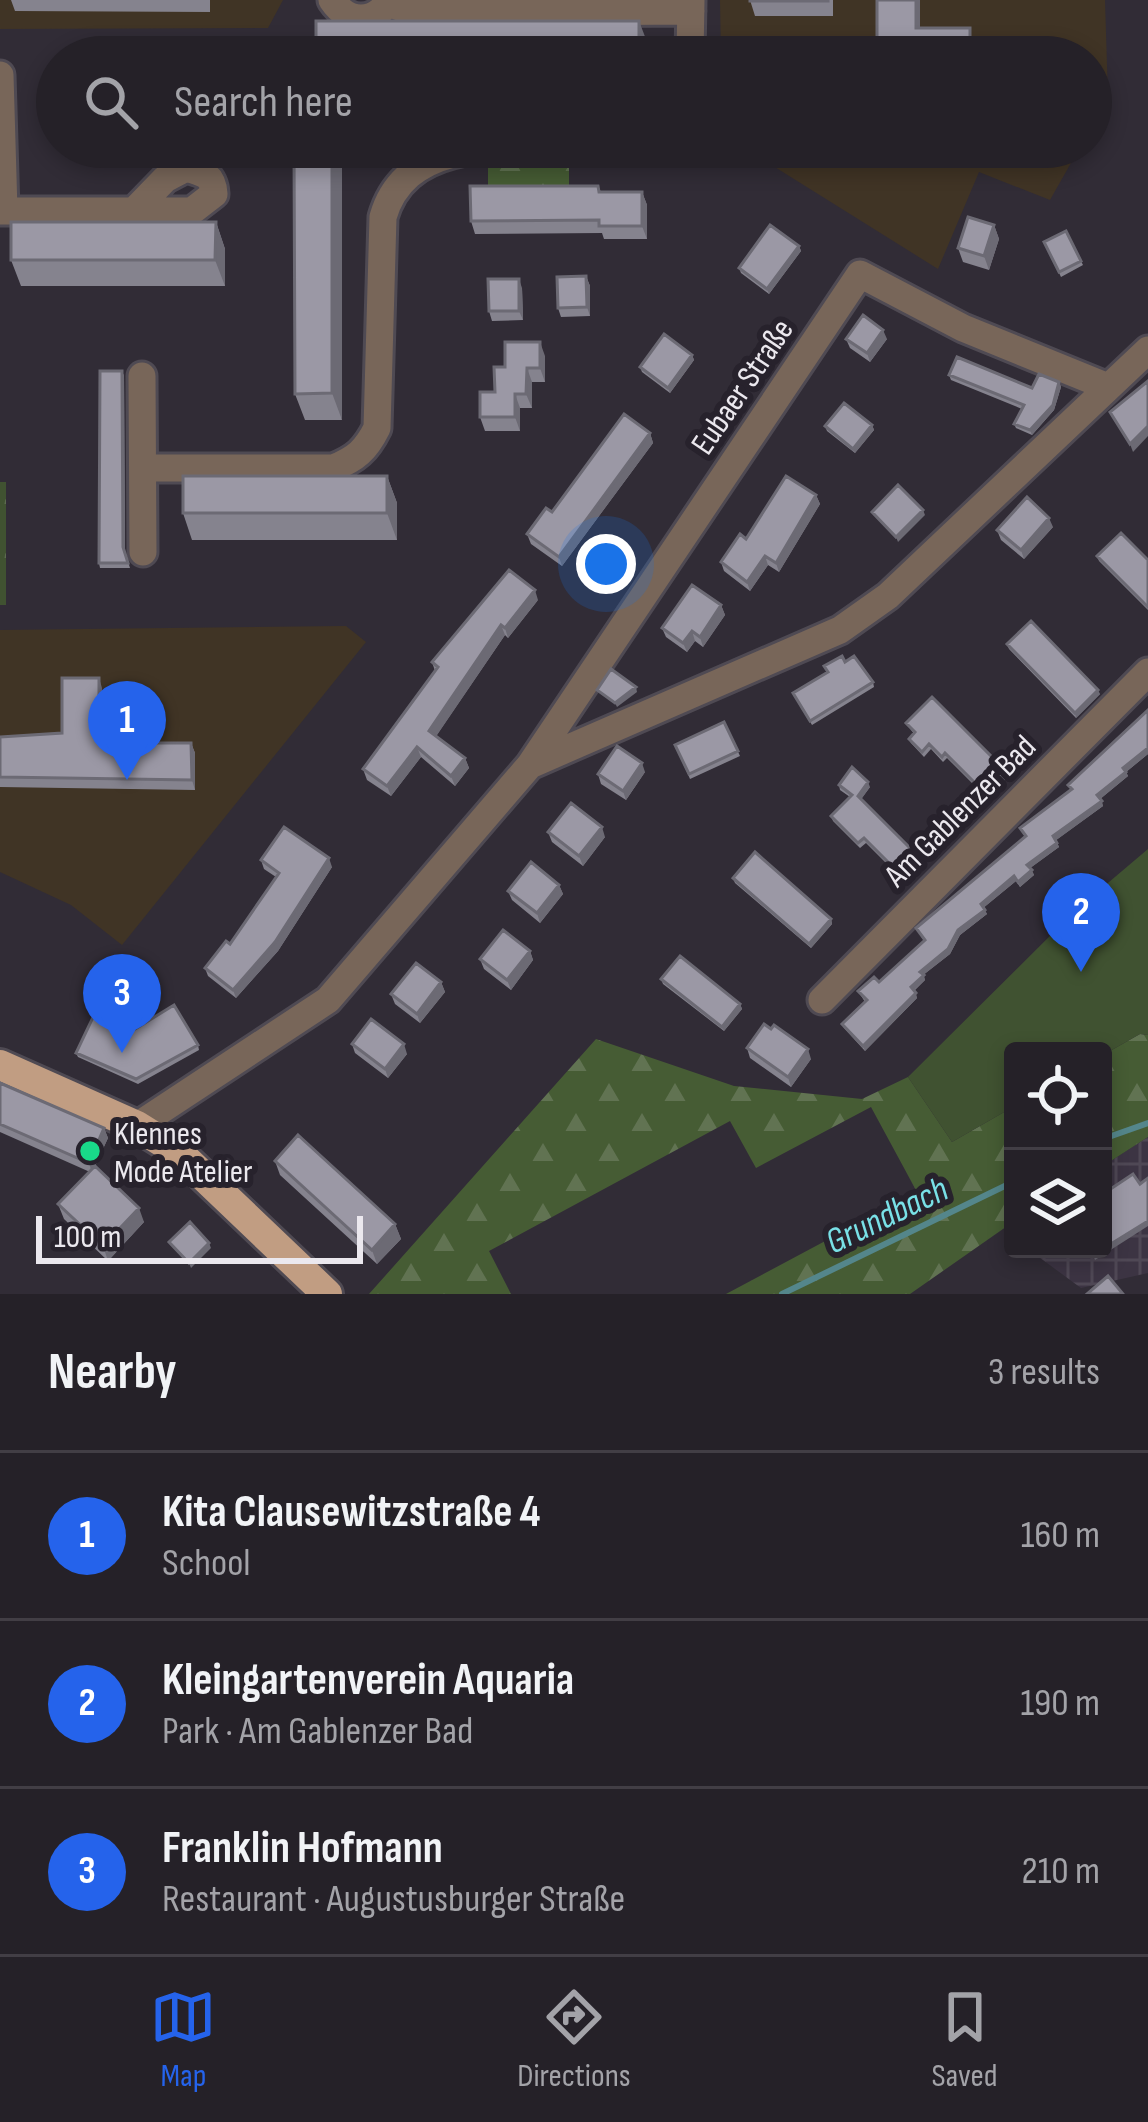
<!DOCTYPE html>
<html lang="en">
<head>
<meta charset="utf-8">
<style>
  :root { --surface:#252128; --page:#312e34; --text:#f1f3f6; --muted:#a3a3a8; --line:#423e45; --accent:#2563eb }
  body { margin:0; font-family:"Sofia Sans Condensed",sans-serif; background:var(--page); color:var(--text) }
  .controls { position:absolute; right:36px; bottom:36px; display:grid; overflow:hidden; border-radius:12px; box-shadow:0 6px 18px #0003 }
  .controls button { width:108px; height:108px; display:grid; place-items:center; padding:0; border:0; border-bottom:3px solid var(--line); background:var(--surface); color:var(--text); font:60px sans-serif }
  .scale { position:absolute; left:36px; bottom:30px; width:327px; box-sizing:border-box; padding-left:12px; border:6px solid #ebe8ee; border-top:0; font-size:33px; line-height:42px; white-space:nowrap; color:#ebe8ee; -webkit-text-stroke:9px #27222c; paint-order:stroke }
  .you { position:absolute; left:606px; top:564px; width:42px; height:42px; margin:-30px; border:9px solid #fff; border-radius:50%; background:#1a73e8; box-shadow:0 0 0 18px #1a73e833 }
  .badge { display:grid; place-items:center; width:78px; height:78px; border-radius:50%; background:var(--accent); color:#fff; font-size:39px; font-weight:700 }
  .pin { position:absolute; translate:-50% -99px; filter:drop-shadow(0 3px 6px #0008) }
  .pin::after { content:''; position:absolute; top:63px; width:42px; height:36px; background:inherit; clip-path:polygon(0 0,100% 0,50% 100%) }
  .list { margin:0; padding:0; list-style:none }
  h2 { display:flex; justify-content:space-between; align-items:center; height:156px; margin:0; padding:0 48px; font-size:51px }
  h2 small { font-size:39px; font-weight:400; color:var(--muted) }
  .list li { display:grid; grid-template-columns:78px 1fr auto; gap:36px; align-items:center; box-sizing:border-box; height:168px; padding:0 48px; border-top:3px solid var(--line) }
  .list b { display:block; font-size:45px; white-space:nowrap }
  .list p { margin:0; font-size:39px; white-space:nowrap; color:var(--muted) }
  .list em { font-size:39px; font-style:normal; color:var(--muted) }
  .icon { flex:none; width:66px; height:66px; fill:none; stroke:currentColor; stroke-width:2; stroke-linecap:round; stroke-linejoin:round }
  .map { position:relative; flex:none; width:1148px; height:1294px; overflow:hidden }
  .search { position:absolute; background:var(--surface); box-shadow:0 6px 18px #0003; left:36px; right:36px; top:36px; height:132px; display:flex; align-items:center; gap:30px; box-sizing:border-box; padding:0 42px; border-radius:66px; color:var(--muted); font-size:45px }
  .sheet { height:660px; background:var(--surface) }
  nav { display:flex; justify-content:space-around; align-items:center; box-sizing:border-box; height:168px; border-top:3px solid var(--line); background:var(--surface); font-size:33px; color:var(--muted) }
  nav a { display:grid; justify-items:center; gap:6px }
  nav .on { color:var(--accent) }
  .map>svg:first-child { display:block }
  .industrial { fill:url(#industrial-grid) }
  .education { fill:#403425 }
  .forest { fill:url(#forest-firs) }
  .park { fill:url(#park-crowns) }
  .garden { fill:#405231 }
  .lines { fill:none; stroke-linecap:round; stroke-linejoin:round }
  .stream { stroke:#54868b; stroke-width:6 }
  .minor-casing { stroke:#4f4a53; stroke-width:33 }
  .major-casing { stroke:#4f4a53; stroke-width:36 }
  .minor { stroke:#786659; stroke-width:27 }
  .major { stroke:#c19d82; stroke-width:30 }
  .wall { fill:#85838e }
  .shaded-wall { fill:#6c6a74 }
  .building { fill:#9b98a5; stroke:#6c6a74; stroke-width:3 }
  .poi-dot { fill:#19d989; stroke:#27222c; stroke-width:4.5 }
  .labels { text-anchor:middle; stroke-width:12; stroke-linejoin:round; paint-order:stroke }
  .street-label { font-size:33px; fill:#ebe8ee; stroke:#27222c }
  .poi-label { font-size:33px; fill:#ebe8ee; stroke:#27222c; text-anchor:start }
  .water-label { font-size:36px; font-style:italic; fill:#79e1e7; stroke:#27222c }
</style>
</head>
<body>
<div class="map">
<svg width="1148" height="1294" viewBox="0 0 1148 1294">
  <defs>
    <pattern id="industrial-grid" width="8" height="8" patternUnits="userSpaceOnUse" patternTransform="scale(3)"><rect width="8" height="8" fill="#3c3443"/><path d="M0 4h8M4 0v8" fill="none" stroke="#4f4855"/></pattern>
    <pattern id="forest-firs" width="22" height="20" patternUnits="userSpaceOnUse" patternTransform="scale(3)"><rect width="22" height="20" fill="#465c34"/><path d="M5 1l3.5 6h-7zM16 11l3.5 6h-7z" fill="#617352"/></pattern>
    <pattern id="park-crowns" width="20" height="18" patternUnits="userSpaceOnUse" patternTransform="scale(3)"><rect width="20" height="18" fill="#405231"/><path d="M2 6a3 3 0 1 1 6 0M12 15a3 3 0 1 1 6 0" fill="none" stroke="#5c6b4f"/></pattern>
  </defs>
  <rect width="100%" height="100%" fill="#312c36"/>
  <path class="industrial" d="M 1148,1137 L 1148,1273 L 1081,1288 L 1028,1249 L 1103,1249 L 1103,1166 Z"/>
  <path class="education" d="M 0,0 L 283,0 L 268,28 L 0,29 Z
    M 720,0 L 1105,0 L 1108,98 L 1091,127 L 1091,57 L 721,57 Z
    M 743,147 L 1080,147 L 1050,200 L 979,172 L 938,269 Z
    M 346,626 L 366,642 L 122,945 L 71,905 L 0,872 L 0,630 Z"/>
  <path class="forest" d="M 569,161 L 569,191 L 488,191 L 488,163 Z
    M 1140,1034 L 1148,1035 L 1148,1137 L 1103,1166 L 1103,1055 Z
    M 596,1039 L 734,1086 L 862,1099 L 908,1077 L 952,1142 L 1013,1107 L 1013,1222 L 910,1294 L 726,1294 L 917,1192 L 871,1107 L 756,1168 L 730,1121 L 489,1251 L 511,1294 L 369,1294 Z"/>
  <path class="park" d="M 0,482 L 6,482 L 6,605 L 0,605 Z"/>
  <path class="garden" d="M 1148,849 L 1148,1035 L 1140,1034 L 1103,1055 L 1013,1051 L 1013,1107 L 952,1142 L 908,1077 L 1076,910 Z"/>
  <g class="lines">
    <path class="stream" d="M 1103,1139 L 1148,1123
      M 782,1294 L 1013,1182"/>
    <g class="minor-casing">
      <path id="minor" d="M 332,0 C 348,24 374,24 390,0
        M 388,3 L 416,13 L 691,11
        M 690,57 L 691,0
        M 0,75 L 4,211
        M 0,211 L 192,211 L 214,194 C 213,175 204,173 186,168 L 165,179 L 134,211
        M 142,376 L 143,552
        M 144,468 L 333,468 C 356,459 366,450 377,428 L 383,217 C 409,126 533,151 607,147
        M 530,765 L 860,274 L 963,328 L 1108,387
        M 822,1000 L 1148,672
        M 137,1126 L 328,1000 L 530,765 L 840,630 L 888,596 L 1148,350"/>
    </g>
    <g class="major-casing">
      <path id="major" d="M 0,1065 L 137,1126 L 177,1151 L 327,1294"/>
    </g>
    <use href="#minor" class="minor"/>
    <use href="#major" class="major"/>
  </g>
  <path class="wall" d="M 11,0 L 210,0 L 210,12 L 15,11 Z
    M 750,0 L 833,0 L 833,16 L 755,16 Z
    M 294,147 L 342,420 L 305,420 L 295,394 Z
    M 598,186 L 601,192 L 642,192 L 647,205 L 647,239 L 604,239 L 602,233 L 475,234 L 471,221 Z
    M 216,222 L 225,249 L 225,286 L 21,286 L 11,260 Z
    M 994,225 L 999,239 L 989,270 L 963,262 L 958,248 Z
    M 1066,231 L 1083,265 L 1061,277 L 1044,242 Z
    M 799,246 L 801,251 L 769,294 L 741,273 L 739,268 Z
    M 586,276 L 590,286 L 590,316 L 561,317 L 558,308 Z
    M 522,288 L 523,320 L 492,321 L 489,311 Z
    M 846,339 L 887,339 L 870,362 L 850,348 Z
    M 692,355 L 694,360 L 670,393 L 642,372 L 640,367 Z
    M 545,356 L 545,382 L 532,382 L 532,408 L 520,408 L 520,431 L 485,431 L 480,417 L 495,392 L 505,367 Z
    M 122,371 L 124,376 L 125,552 L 130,568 L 100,568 L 99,563 Z
    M 949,375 L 1032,388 L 1059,382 L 1061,387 L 1054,410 L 1032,435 L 1016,428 L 1014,424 L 1022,409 L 951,380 Z
    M 872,425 L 874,430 L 855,453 L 827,431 L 825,426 Z
    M 650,433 L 653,443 L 562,566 L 531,544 L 527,534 Z
    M 387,476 L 397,503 L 397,540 L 192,540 L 183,513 Z
    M 816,495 L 820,504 L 779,572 L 768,565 L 750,591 L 724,571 L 721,562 L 746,539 Z
    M 1053,527 L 1024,559 L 1001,540 L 997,530 Z
    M 1097,556 L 1148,560 L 1148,610 L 1099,561 Z
    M 538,600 L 508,638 L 505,635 L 436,736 L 465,758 L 469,768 L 455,786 L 421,757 L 391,796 L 367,780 L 363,769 L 435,671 L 432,662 Z
    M 721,605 L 725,615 L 703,647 L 695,641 L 687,652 L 666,637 L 662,628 Z
    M 1007,644 L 1100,694 L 1076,718 L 1009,649 Z
    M 845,662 L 873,682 L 874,687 L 812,725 L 793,693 L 827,673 L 826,671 Z
    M 102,688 L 102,729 L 156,738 L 156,743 L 191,743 L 195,753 L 195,790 L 0,787 L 0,737 L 62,733 Z
    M 1148,710 L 1148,754 L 1126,772 L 1128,776 L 1100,799 L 1103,806 L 1056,840 L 1059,847 L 1030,868 L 1034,875 L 1020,887 L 1016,881 L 983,908 L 987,914 L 960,935 L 950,954 L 923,975 L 925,980 L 914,991 L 917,998 L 865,1051 L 844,1028 L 842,1024 L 865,1002 L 858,991 L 879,982 L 924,941 L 916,928 L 1025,837 L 1020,828 L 1071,790 L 1068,785 Z
    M 724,722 L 740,756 L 690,779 L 675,745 Z
    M 906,723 L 1007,772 L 1008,777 L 987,798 L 947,758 L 943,762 L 931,749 L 924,757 L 911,743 L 909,739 L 914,734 Z
    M 645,772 L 626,800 L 601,784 L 598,774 Z
    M 839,785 L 870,787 L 861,799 L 924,865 L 906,883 L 866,843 L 860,848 L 833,821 L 831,816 L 850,797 L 840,790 Z
    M 548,832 L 605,837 L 583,866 L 552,842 Z
    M 261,860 L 332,867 L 278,951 L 236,998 L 208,976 L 205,968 L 230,944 L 276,877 L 264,869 Z
    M 733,878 L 831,919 L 832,924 L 811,948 L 735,883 Z
    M 559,885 L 563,894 L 540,923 L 512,900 L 508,891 Z
    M 530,951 L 533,960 L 511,990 L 484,969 L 480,959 Z
    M 661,979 L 740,1004 L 742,1009 L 724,1031 L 663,984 Z
    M 441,982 L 445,992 L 420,1023 L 395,1004 L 391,994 Z
    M 135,1029 L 198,1045 L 199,1050 L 138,1084 L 78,1057 L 76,1053 Z
    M 352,1044 L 407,1054 L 388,1078 L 355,1053 Z
    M 747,1048 L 811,1059 L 791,1087 L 750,1058 Z
    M 0,1083 L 104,1128 L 108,1138 L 95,1166 L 144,1222 L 108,1261 L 64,1219 L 58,1204 L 90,1172 L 0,1132 Z
    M 275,1161 L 395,1224 L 401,1239 L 377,1264 L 280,1175 Z"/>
  <path class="shaded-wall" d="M 916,0 L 920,0 L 920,38 L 916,28 Z
    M 639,21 L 649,47 L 649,57 L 639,57 Z
    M 332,147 L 342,147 L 342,420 L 332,393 Z
    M 642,192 L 647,205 L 647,239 L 642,226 Z
    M 216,222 L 225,249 L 225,286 L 215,260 Z
    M 994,225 L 999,239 L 989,270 L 984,256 Z
    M 799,246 L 801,251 L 769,294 L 767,289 Z
    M 586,276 L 590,286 L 590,316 L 587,307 Z
    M 519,279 L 522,288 L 523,320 L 519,311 Z
    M 883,330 L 887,339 L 870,362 L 867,353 Z
    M 540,342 L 545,356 L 545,382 L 540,368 Z
    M 692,355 L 694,360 L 670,393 L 668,388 Z
    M 527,368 L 532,382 L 532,408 L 526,394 Z
    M 122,371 L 124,376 L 125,552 L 123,547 Z
    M 1059,382 L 1061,387 L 1054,410 L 1032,435 L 1030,430 Z
    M 515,394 L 520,408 L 520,431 L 515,417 Z
    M 872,425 L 874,430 L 855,453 L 853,449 Z
    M 1148,426 L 1148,436 L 1133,452 L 1130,444 Z
    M 650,433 L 653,443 L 562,566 L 559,557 Z
    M 387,476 L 397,503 L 397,540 L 387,513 Z
    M 816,495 L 820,504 L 779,572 L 776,563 Z
    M 923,510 L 925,515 L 898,542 L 896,537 Z
    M 1049,518 L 1053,527 L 1024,559 L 1021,550 Z
    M 765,556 L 768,565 L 750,591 L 747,582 Z
    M 535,590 L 538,600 L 508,638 L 505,628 Z
    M 721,605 L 725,615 L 703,647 L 700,637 Z
    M 501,625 L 505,635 L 433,741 L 429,731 Z
    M 692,631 L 695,641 L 687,652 L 683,643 Z
    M 99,678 L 102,688 L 102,738 L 99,729 Z
    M 636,687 L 637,692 L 617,707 L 615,703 Z
    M 1098,690 L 1100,694 L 1076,718 L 1075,713 Z
    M 191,743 L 195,753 L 195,790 L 192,780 Z
    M 417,747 L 421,757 L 391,796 L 387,786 Z
    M 1148,748 L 1148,754 L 1126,772 L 1128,776 L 1099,800 L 1097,795 L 1123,768 Z
    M 465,758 L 469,768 L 455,786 L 451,776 Z
    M 642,763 L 645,772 L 626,800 L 623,791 Z
    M 1007,772 L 1008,777 L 987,798 L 985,793 Z
    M 868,782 L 870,787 L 860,801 L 858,796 Z
    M 1102,801 L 1103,806 L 1055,841 L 1053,836 Z
    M 602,827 L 605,837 L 583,866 L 579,856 Z
    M 1057,843 L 1059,847 L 1029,869 L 1027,865 Z
    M 329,858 L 332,867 L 278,951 L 236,998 L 233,990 Z
    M 922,860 L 924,865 L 906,883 L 904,878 Z
    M 1032,870 L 1034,875 L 1020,887 L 1018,882 Z
    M 1014,876 L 1016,881 L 982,909 L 981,904 Z
    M 559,885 L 563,894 L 540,923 L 537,913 Z
    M 985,910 L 987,914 L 960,935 L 950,954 L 922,976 L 920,972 L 958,930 Z
    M 831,919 L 832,924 L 811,948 L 809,944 Z
    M 530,951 L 533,960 L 511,990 L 507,980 Z
    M 924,975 L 925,980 L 912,992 L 911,987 Z
    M 441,982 L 445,992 L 420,1023 L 417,1014 Z
    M 916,993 L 917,998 L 865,1051 L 863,1046 Z
    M 740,1004 L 742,1009 L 724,1031 L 722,1027 Z
    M 404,1044 L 407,1054 L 388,1078 L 385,1069 Z
    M 808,1049 L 811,1059 L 791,1087 L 788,1077 Z
    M 104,1128 L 108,1138 L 92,1173 L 89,1163 Z
    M 139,1208 L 144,1222 L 108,1261 L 103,1246 Z
    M 1148,1221 L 1148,1226 L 1095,1260 L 1093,1255 Z
    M 395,1224 L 401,1239 L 377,1264 L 372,1250 Z
    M 209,1243 L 211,1248 L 191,1268 L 189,1263 Z"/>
  <path class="building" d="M 750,0 L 828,0 L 828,1 L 750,1 Z
    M 877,0 L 916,0 L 916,28 L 970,28 L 970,42 L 1009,42 L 1008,57 L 779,57 L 779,38 L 877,39 Z
    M 316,21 L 639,21 L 639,57 L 316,57 Z
    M 294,147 L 332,147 L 332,393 L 295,394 Z
    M 470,186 L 598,186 L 599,192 L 642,192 L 642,226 L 599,226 L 599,220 L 471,221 Z
    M 968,217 L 994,225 L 984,256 L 958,248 Z
    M 11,222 L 216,222 L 215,260 L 11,260 Z
    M 770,225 L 799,246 L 767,289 L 739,268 Z
    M 1066,231 L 1081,261 L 1059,272 L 1044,242 Z
    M 586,276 L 587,307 L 558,308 L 557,277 Z
    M 488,279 L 519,279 L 519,311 L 489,311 Z
    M 863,315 L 883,330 L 867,353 L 846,339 Z
    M 664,334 L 692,355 L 668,388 L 640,367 Z
    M 505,342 L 540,342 L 540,368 L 527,368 L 526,394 L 515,394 L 515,417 L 480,417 L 480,392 L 495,392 L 494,367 L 505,367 Z
    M 957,357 L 1032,388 L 1039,374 L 1059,382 L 1053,405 L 1030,430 L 1014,424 L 1024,405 L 949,375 Z
    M 100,371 L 122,371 L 123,547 L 128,563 L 99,563 Z
    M 1148,381 L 1148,426 L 1130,444 L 1110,412 Z
    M 844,403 L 872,425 L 853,449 L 825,426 Z
    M 624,414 L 650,433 L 559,557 L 527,534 L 546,508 L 552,512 Z
    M 183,476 L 387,476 L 387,513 L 183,513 Z
    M 786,476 L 816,495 L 776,563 L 765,556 L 747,582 L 721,562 L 740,534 L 746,539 Z
    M 898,485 L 923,510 L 896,537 L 872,512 Z
    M 1027,497 L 1049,518 L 1021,550 L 997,530 Z
    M 1121,533 L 1148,560 L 1148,607 L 1097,556 Z
    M 509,570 L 535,590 L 505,628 L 501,625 L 429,731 L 465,758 L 451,776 L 417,747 L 387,786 L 363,769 L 438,667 L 432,662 Z
    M 692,585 L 721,605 L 700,637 L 692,631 L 683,643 L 662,628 Z
    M 1031,621 L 1098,690 L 1075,713 L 1007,644 Z
    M 842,656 L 845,662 L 854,656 L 873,682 L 810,721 L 793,693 L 828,672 L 824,666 Z
    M 611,669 L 636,687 L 615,703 L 597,690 Z
    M 62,678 L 99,678 L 99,729 L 152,729 L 152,743 L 191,743 L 192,780 L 0,777 L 0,737 L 62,733 Z
    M 932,697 L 1007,772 L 985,793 L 945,753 L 942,757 L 929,744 L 922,752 L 909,739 L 915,732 L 906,723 Z
    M 1148,710 L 1148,748 L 1123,768 L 1126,772 L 1097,795 L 1102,801 L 1053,836 L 1057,843 L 1027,865 L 1032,870 L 1018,882 L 1014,876 L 981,904 L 985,910 L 958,930 L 948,949 L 920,972 L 924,975 L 911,987 L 916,993 L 863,1046 L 842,1024 L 867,1000 L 858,991 L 874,977 L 879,982 L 925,940 L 916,928 L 1026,836 L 1020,828 L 1072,789 L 1068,785 Z
    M 724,722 L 738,751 L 689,774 L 675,745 Z
    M 617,746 L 642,763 L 623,791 L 598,774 Z
    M 852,767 L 868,782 L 858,796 L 922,860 L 904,878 L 864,838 L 858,843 L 831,816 L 852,795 L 839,785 Z
    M 571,803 L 602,827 L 579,856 L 548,832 Z
    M 284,827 L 329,858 L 275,942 L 233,990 L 205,968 L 226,941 L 230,944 L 279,873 L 261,860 Z
    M 755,852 L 831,919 L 809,944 L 733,878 Z
    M 531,862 L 559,885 L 537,913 L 508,891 Z
    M 503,930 L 530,951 L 507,980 L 480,959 Z
    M 680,956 L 740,1004 L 722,1027 L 661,979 Z
    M 416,963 L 441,982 L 417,1014 L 391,994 Z
    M 174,1005 L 198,1045 L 136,1079 L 76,1053 L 96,1011 L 135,1029 Z
    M 371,1019 L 404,1044 L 385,1069 L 352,1044 Z
    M 764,1024 L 771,1029 L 774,1025 L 808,1049 L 788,1077 L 747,1048 Z
    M 0,1083 L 104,1128 L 89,1163 L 0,1124 Z
    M 298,1135 L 395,1224 L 372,1250 L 275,1161 Z
    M 95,1166 L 139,1208 L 103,1246 L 58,1204 Z
    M 1133,1174 L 1140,1184 L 1148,1178 L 1148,1221 L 1093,1255 L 1089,1249 L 1103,1249 L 1103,1194 Z
    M 190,1222 L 209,1243 L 189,1263 L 169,1242 Z
    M 1108,1276 L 1123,1294 L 1087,1294 Z"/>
  <circle class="poi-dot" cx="90" cy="1151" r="12"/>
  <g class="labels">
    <g class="street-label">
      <text transform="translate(741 386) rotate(-56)" y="12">Eubaer Straße</text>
      <text transform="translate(959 810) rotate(-45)" y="12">Am Gablenzer Bad</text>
    </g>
    <g class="poi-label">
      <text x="114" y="1144">Klennes<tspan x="114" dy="38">Mode Atelier</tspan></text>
    </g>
    <g class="water-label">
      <text transform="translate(886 1214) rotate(-26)" y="13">Grundbach</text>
    </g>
  </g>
</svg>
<div class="controls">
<button><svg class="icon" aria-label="locate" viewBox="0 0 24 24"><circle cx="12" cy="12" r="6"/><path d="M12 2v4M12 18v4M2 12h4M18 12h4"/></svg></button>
<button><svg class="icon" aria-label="layers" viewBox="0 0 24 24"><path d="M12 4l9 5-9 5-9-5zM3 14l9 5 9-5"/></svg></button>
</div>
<div class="scale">100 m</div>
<div class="you"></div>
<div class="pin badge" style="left:127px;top:780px">1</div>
<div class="pin badge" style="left:1081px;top:972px">2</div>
<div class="pin badge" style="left:122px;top:1053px">3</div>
<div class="search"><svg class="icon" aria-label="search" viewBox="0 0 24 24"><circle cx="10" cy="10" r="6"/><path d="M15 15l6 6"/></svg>Search here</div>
</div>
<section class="sheet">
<h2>Nearby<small>3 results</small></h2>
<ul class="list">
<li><span class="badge">1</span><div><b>Kita Clausewitzstraße 4</b><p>School</p></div><em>160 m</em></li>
<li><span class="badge">2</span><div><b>Kleingartenverein Aquaria</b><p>Park · Am Gablenzer Bad</p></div><em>190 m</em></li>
<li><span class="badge">3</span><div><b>Franklin Hofmann</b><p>Restaurant · Augustusburger Straße</p></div><em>210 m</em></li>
</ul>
</section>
<nav>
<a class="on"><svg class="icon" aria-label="map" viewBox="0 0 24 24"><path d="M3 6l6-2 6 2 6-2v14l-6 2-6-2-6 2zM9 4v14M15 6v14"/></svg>Map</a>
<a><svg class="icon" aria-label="directions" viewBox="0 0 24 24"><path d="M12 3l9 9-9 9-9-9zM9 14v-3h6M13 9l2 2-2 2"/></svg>Directions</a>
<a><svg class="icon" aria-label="saved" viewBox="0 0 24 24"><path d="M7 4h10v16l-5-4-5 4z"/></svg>Saved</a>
</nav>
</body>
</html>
